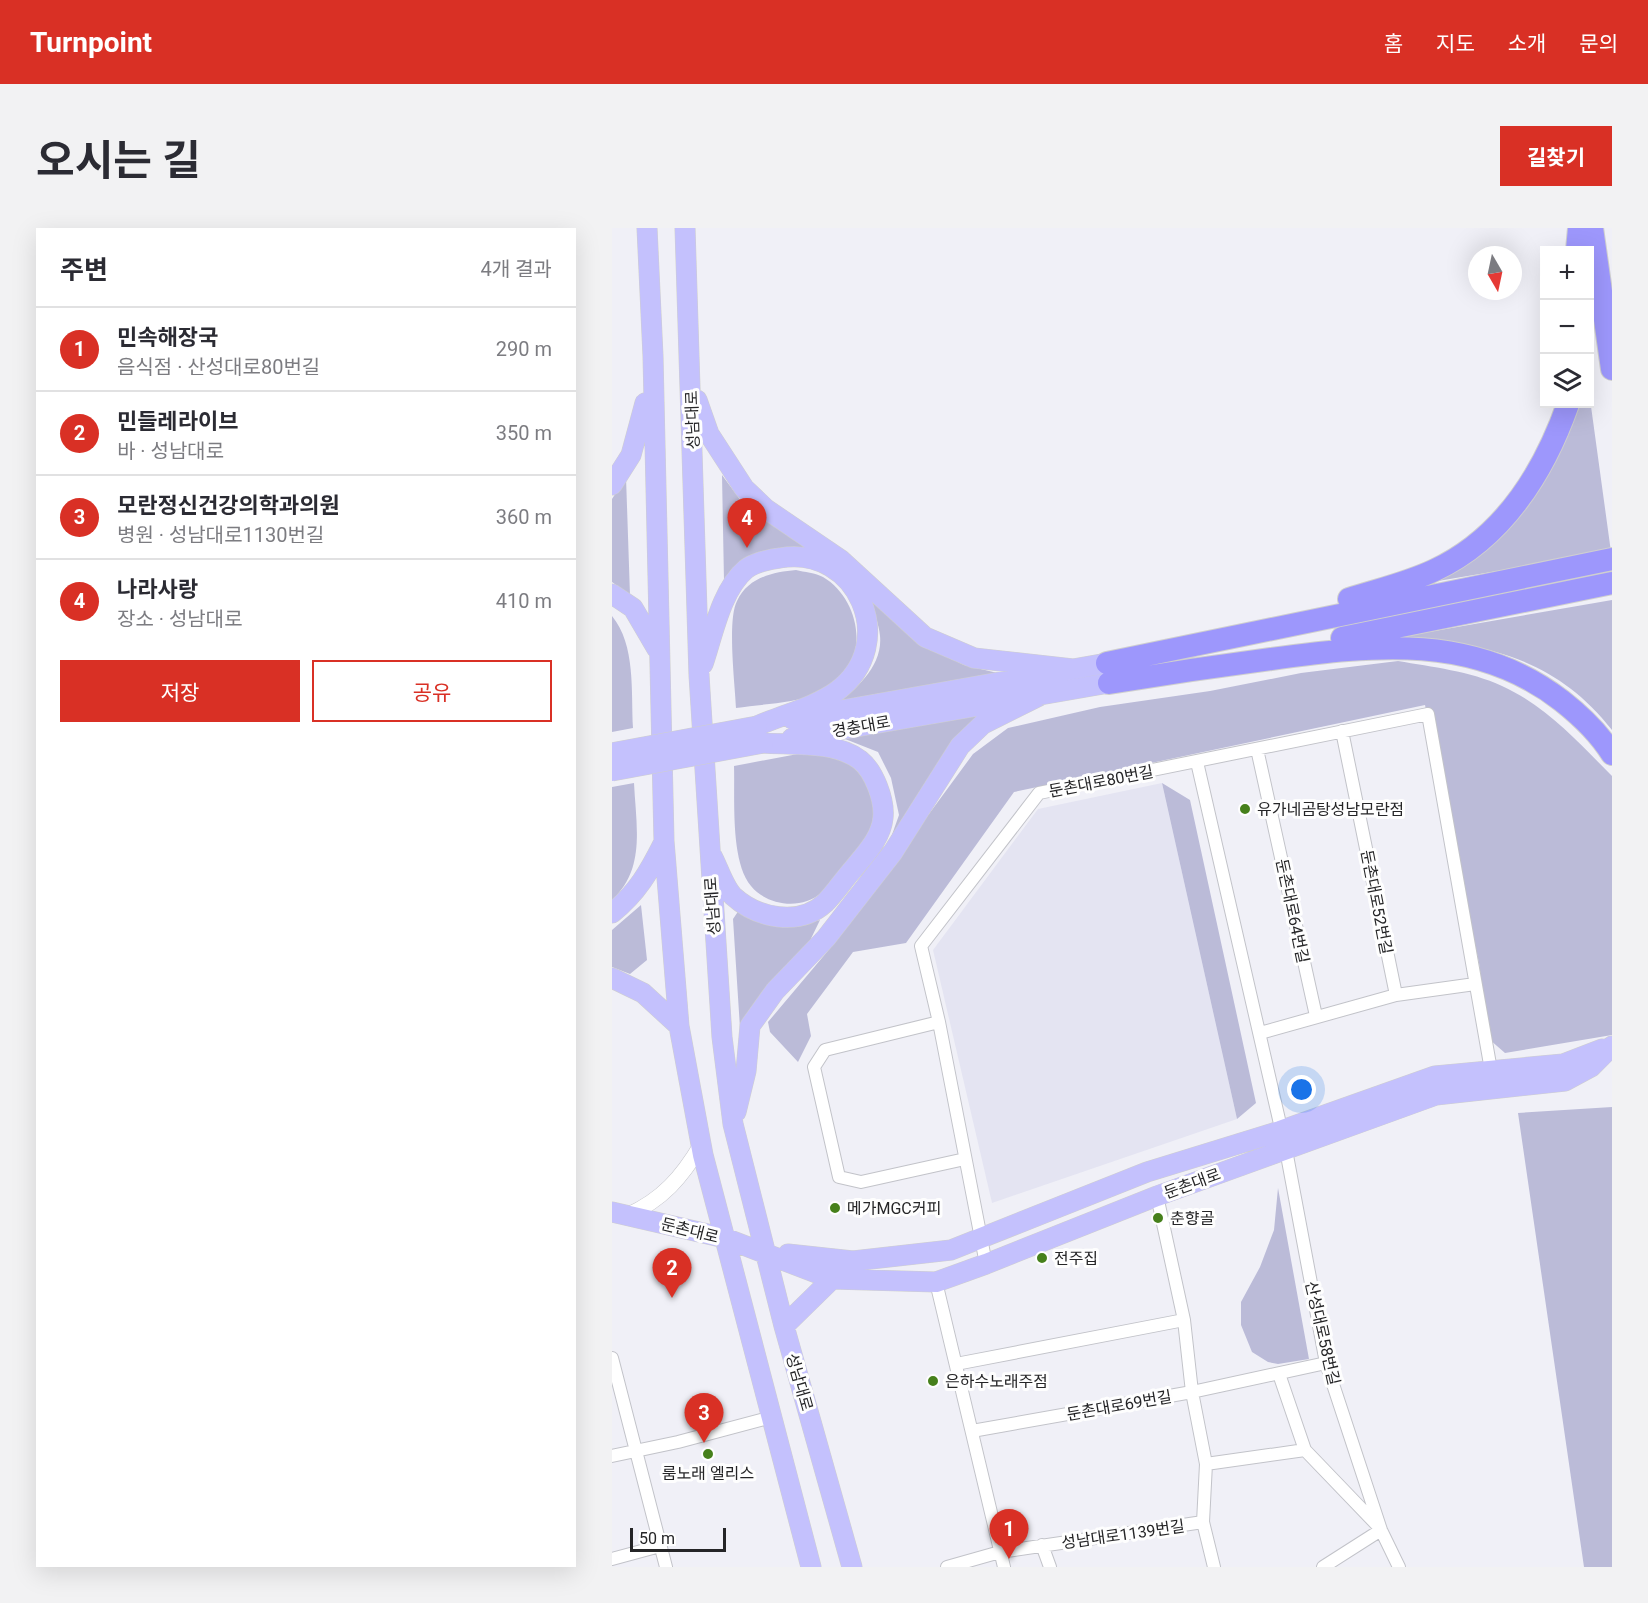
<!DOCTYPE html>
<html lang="ko">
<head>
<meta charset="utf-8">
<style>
  :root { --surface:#fff; --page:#f2f2f3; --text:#2b2b33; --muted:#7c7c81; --line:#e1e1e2; --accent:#d93025 }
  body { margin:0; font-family:Roboto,"Noto Sans KR",sans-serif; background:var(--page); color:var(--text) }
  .controls { position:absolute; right:18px; top:18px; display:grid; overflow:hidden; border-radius:0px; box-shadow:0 6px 24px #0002 }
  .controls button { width:54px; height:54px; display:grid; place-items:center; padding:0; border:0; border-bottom:2px solid var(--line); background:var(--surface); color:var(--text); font:30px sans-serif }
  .compass { position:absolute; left:856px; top:18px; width:54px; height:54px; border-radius:50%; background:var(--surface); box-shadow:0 6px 24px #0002; rotate:171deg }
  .scale { position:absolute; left:18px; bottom:15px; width:96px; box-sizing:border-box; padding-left:6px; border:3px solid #252527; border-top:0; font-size:16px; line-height:21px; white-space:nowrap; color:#252527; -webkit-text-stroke:4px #fefefe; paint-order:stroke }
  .you { position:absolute; left:690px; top:862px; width:21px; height:21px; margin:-15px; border:4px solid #fff; border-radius:50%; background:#1a73e8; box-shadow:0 0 0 9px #1a73e833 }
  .badge { display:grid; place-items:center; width:39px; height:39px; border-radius:50%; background:var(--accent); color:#fff; font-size:20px; font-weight:700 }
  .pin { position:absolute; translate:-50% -50px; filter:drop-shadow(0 2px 3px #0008) }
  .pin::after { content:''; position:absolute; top:32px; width:21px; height:18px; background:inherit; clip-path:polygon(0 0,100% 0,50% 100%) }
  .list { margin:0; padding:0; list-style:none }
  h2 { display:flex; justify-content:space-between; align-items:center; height:78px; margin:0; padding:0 24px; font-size:26px }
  h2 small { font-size:20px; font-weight:400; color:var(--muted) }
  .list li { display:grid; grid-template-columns:39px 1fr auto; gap:18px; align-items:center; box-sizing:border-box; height:84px; padding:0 24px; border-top:2px solid var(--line) }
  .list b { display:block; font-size:22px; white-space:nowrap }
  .list p { margin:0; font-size:20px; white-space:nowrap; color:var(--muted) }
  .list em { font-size:20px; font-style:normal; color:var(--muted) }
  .actions { display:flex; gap:12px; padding:18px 24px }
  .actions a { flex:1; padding:14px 0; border:2px solid var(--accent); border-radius:0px; text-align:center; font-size:21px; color:var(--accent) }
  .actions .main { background:var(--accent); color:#fff }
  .icon { flex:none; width:33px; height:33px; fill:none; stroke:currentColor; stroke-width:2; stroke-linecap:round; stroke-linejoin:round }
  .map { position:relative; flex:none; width:1000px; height:1339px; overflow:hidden; border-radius:0px }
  header { display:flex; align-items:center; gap:36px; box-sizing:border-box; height:84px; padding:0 30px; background:var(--accent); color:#fff }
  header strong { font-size:28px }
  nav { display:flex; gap:33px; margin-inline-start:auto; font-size:21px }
  .intro { display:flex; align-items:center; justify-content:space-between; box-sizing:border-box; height:144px; padding:0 36px }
  h1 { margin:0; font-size:42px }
  .button { padding:15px 27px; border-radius:0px; background:var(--accent); color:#fff; font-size:21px; font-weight:700 }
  main { display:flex; gap:36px; padding:0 36px }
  aside { flex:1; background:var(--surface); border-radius:0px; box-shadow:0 6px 24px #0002 }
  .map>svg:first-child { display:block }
  .built { fill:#e4e4f2 }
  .green { fill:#bbbbd8 }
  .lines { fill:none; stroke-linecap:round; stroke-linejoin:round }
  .minor-casing { stroke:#c2c3c9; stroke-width:14 }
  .tertiary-casing { stroke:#c2c3c9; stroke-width:16 }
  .primary-casing { stroke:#cfcfcf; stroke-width:21 }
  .motorway-casing { stroke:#cfcfcf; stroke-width:24 }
  .minor { stroke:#fff; stroke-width:12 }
  .tertiary { stroke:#fff; stroke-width:15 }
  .primary { stroke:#c4c1fd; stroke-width:20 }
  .motorway { stroke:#9d97fc; stroke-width:22 }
  .primary-bridge-casing { stroke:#cfcfcf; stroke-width:21; stroke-linecap:butt }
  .primary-bridge { stroke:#c4c1fd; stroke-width:20 }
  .poi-dot { fill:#46801b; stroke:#fefefe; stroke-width:2 }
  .labels { text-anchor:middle; stroke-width:6; stroke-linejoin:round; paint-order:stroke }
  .street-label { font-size:16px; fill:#252527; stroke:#fefefe }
  .poi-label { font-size:16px; fill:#252527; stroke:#fefefe; text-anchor:start }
</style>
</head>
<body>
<header>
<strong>Turnpoint</strong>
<nav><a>홈</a><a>지도</a><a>소개</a><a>문의</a></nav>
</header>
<div class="intro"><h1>오시는 길</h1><a class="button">길찾기</a></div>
<main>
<aside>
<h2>주변<small>4개 결과</small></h2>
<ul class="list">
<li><span class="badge">1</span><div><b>민속해장국</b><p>음식점 · 산성대로80번길</p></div><em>290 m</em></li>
<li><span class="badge">2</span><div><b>민들레라이브</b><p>바 · 성남대로</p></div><em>350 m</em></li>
<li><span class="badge">3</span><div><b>모란정신건강의학과의원</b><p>병원 · 성남대로1130번길</p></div><em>360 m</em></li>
<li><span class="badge">4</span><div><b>나라사랑</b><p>장소 · 성남대로</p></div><em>410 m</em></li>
</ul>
<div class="actions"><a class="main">저장</a><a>공유</a></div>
</aside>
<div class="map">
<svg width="1000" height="1339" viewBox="0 0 1000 1339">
  <rect width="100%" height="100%" fill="#f0f0f7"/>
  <path class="built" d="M 550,555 L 625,891 L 380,975 L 321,722 L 426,581 Z"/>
  <path class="green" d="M 978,171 L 999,324 L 820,354 L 851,334 L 964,176 L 978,176 Z
    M 110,247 L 135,281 L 199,321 L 112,353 Z
    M 14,249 L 18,367 L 0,354 L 0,271 Z
    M 184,342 C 192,344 204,345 211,349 C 247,370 259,429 222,456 C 196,476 156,475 124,480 C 123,456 115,392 125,373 C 136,349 162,344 184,342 Z
    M 258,370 L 302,412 L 352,437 L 398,448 L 223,478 C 244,461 271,438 268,408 C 267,396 261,382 258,370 Z
    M 1000,372 L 1000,502 C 943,429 871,414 782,410 Z
    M 0,388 C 24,417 19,464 21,500 L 0,504 Z
    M 786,433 C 820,439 858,443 890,458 C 934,478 967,515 1000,548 L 1000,807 L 893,825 L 877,811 L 867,735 L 813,477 L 402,564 L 294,715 L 241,724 L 195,786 L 199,808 L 186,834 L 158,804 L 156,794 L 220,718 L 361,526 L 396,500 L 488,479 L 598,463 L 689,445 Z
    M 381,483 L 276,618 L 287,587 L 279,550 L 266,524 L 228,509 Z
    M 191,525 C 202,526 217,526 227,530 C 252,542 272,575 262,602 C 258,613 244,625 236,634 C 227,644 219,657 209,665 C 190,682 155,678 139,658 C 118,633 123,570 122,538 Z
    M 22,555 C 24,597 34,641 0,672 L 0,559 Z
    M 550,555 L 578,572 L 644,875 L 625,891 Z
    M 29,677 L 35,732 L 18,746 L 0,739 L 0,702 Z
    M 127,682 C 158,702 172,702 208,692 L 192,725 L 151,764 L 128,800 L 121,691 Z
    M 1000,879 L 1000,1339 L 972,1339 L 906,885 Z
    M 666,960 L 697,1131 L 666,1136 L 656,1134 L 640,1124 L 629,1097 L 629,1074 L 648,1039 L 662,1002 Z"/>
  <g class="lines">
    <g class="minor-casing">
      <path id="minor" d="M 730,503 L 784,767
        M 645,521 L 704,788
        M 585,534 L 674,922 L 714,1135 L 769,1302 L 787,1339
        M 327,794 L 213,822 L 202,839 L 227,949 L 249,954 L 353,931
        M 648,805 L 784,767 L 863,756
        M 545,968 L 572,1092 L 580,1164 L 594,1236 L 591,1294 L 602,1339
        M 374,1036 L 327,794 L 309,718 L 427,565 L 816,486 L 879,842
        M 324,1054 L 392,1339
        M 0,1130 L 54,1339
        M 344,1136 L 572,1092
        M 667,1146 L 693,1222 L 767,1299
        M 360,1203 L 580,1164 L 714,1135
        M 0,1228 L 66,1214 L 160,1189
        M 594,1236 L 693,1222
        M 430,1317 L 438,1339
        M 0,1331 L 48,1318
        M 335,1339 L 388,1324 L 591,1294
        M 711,1339 L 769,1302"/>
    </g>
    <g class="tertiary-casing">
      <path id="tertiary" d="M 16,987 C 50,972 70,949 89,917"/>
    </g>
    <g class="primary-casing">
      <path id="primary" d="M 35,0 L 41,128 L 52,613 L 67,798 L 91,927 L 199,1339
        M 73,0 L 87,447 L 110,809 L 121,896 L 172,1098 L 240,1339
        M 85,172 L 97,206 L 132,260 L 154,281 L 229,332 L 313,409 L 362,430 L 461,441
        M 0,257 L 19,227 L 33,175
        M 0,366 L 21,380 L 45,421
        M 91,436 C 101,407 109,362 134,341 C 142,335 157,331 168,330 C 246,317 288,416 225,463 C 203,479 170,487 145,498
        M 180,491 L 495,435
        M 180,510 L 497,455
        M 100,628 C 106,639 112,659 121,668 C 145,690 187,699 213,675 C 223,665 232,651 242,640 C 254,625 269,610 271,590 C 273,572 262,543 248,532 C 223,513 181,517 151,515
        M 0,685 C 25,665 37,644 51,616
        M 0,750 L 31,765 L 67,798
        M 124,884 L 134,843 L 138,798 L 163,763 L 214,710 L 281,624 L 348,518 L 371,496 L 427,468
        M 0,984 L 113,1010 L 220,1051 L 324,1054 L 374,1036 L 545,968 L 824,867 L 953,853 L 979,839 L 1000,818
        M 176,1026 L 241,1033 L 339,1022 L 535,944 L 668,903 L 823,848 L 951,836 L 990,821
        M 172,1098 L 220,1051"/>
    </g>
    <g class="motorway-casing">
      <path id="motorway" d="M 980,0 L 1000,141
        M 965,22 L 967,0
        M 737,371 C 765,362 796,355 823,342 C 891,310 932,244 956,176
        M 730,410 L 1000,355
        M 495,435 L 1000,331
        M 497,455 C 551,446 605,438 659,431 C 762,417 863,405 950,473 C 969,488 987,505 1000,526"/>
    </g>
    <use href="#minor" class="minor"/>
    <use href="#tertiary" class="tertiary"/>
    <use href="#primary" class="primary"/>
    <use href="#motorway" class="motorway"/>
    <g class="primary-bridge-casing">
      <path id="primary-bridge" d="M 0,525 L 145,498
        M 0,543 L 151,515"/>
    </g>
    <use href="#primary-bridge" class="primary-bridge"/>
  </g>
  <g class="poi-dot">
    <circle cx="633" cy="581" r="6"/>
    <circle cx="223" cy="980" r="6"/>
    <circle cx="546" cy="990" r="6"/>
    <circle cx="430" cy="1030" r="6"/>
    <circle cx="321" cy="1153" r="6"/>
    <circle cx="96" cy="1226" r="6"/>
  </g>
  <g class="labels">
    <g class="street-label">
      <text transform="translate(80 192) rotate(-92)" y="6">성남대로</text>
      <text transform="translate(249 498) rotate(-10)" y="6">경충대로</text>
      <text transform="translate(489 553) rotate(-11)" y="6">둔촌대로80번길</text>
      <text transform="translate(765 674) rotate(79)" y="6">둔촌대로52번길</text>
      <text transform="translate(100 678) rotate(-94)" y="6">성남대로</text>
      <text transform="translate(681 683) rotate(78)" y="6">둔촌대로64번길</text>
      <text transform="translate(580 955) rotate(-20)" y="6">둔촌대로</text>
      <text transform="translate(78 1002) rotate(14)" y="6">둔촌대로</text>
      <text transform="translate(711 1105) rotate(77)" y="6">산성대로58번길</text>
      <text transform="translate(188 1154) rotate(74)" y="6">성남대로</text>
      <text transform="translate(507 1177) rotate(-10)" y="6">둔촌대로69번길</text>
      <text transform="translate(511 1306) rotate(-8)" y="6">성남대로1139번길</text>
    </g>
    <g class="poi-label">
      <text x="645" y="587">유가네곰탕성남모란점</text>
      <text x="235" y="986">메가MGC커피</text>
      <text x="558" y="996">춘향골</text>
      <text x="442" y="1036">전주집</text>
      <text x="333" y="1159">은하수노래주점</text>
      <text x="96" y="1251" text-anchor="middle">룸노래 엘리스</text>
    </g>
  </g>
</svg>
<div class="controls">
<button>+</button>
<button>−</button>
<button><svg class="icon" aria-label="layers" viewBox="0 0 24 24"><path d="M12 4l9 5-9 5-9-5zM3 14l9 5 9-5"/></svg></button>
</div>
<svg class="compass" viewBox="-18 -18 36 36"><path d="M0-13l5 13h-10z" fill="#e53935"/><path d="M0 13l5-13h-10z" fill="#7c7c81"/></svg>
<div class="scale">50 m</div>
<div class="you"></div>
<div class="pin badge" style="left:397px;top:1331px">1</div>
<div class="pin badge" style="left:60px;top:1070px">2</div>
<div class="pin badge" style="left:92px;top:1215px">3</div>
<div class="pin badge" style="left:135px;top:320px">4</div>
</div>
</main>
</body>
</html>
